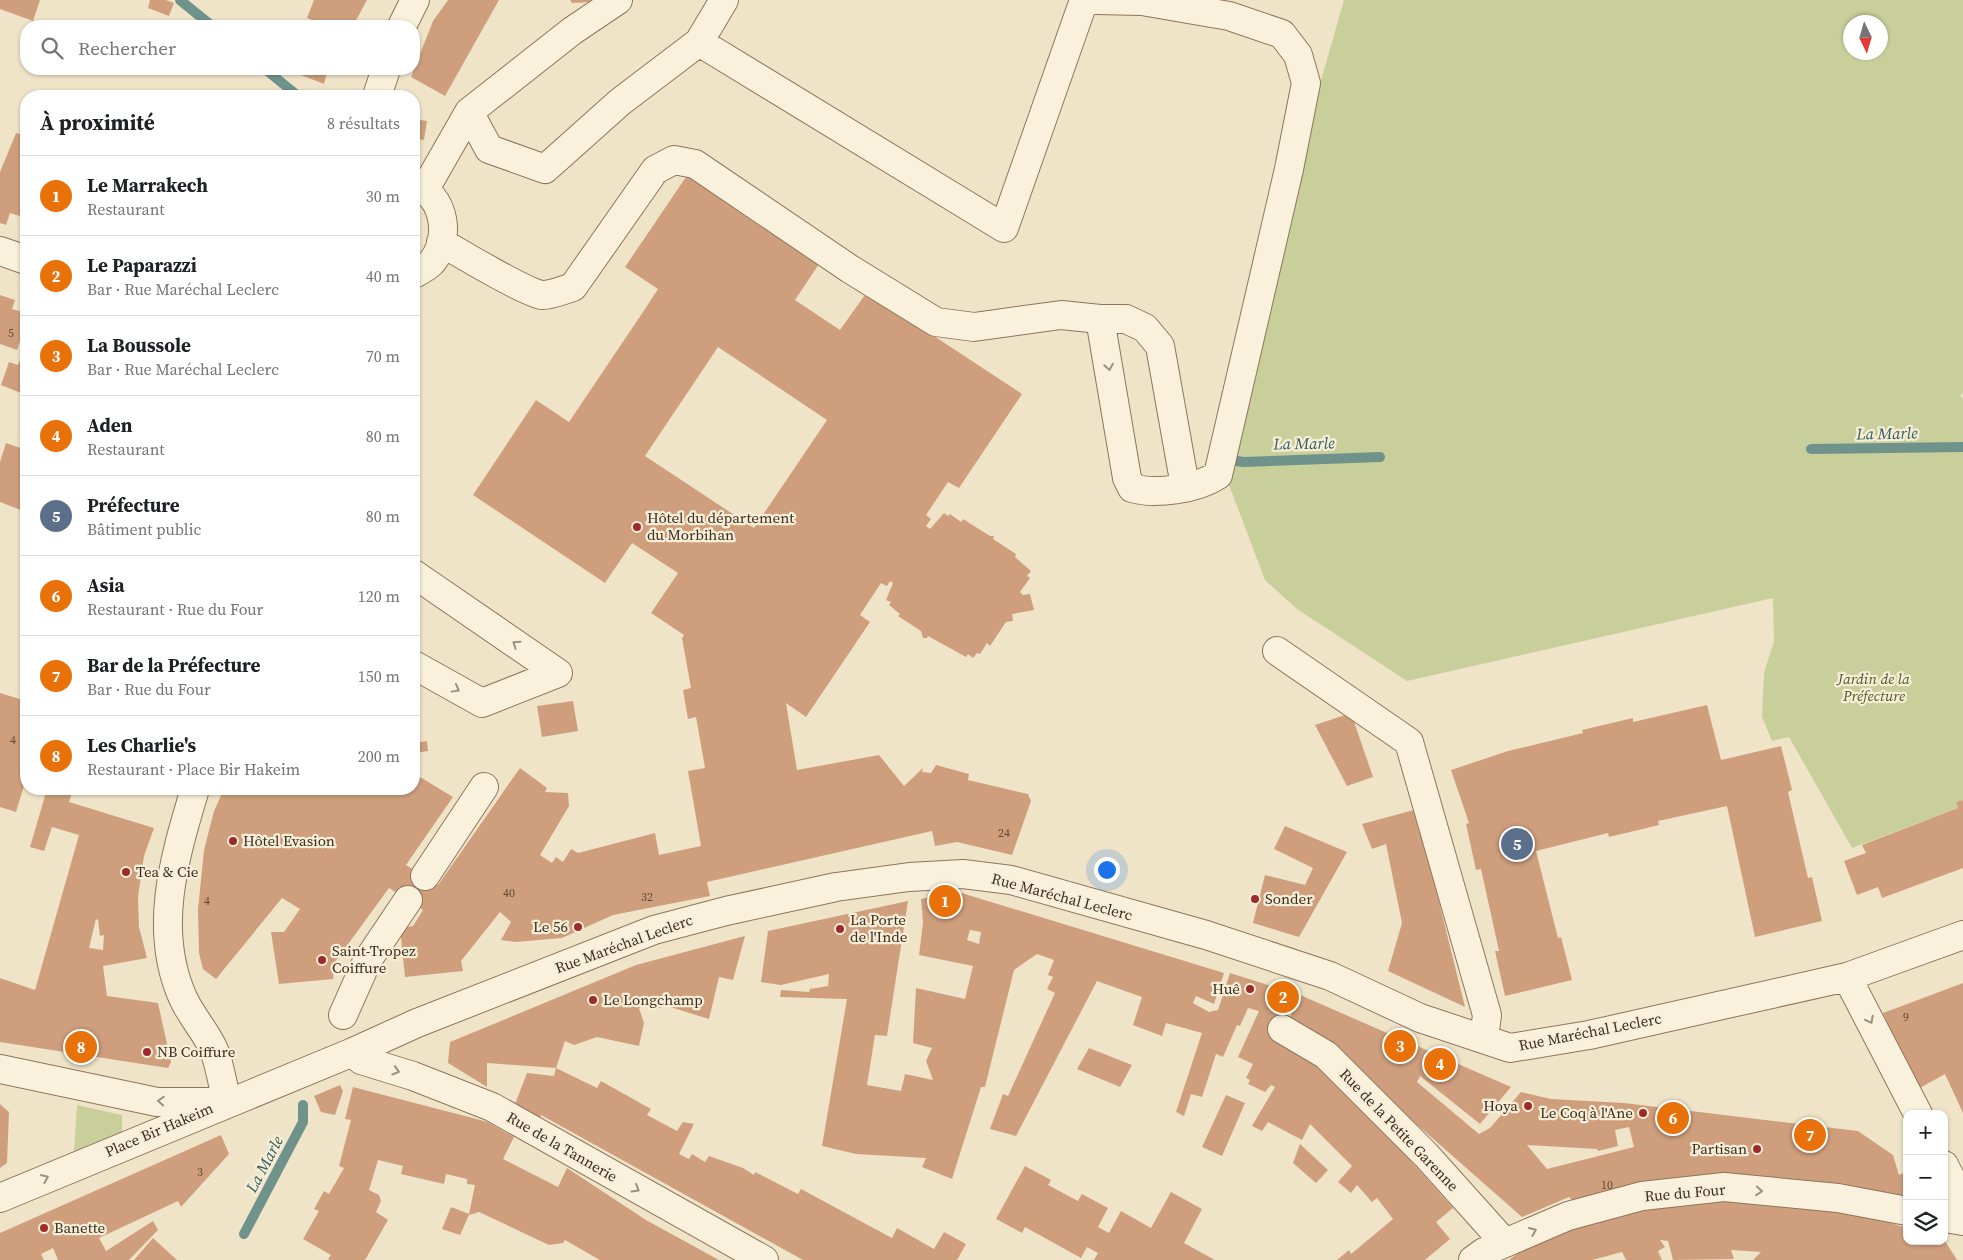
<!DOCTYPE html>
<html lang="fr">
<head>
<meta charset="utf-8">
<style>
  :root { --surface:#fff; --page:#f2f2f2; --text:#202124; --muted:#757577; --line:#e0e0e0; --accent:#9e2a2b }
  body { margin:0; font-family:"Source Serif 4",serif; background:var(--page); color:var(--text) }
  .controls { position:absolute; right:15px; bottom:15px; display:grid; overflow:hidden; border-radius:10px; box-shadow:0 1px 4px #0004 }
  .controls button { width:45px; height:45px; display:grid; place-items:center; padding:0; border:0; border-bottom:1px solid var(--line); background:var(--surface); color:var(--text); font:25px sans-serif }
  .compass { position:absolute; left:1843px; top:15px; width:45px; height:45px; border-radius:50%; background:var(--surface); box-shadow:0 1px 4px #0004; rotate:175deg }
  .you { position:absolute; left:1106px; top:869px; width:18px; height:18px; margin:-12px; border:4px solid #fff; border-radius:50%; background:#1a73e8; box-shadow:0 0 0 8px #1a73e833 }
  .badge { display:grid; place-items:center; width:32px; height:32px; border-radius:50%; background:var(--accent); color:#fff; font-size:16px; font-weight:700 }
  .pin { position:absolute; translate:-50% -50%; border:2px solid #fff; box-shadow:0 1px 5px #0006 }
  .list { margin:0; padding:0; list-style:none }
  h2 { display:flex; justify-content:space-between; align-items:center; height:65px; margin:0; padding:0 20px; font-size:21px }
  h2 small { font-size:16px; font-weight:400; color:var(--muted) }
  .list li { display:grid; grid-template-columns:32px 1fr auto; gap:15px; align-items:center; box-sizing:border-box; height:80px; padding:0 20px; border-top:1px solid var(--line) }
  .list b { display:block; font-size:19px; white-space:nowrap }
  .list p { margin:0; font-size:16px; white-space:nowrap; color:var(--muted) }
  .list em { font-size:16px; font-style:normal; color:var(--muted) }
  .icon { flex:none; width:28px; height:28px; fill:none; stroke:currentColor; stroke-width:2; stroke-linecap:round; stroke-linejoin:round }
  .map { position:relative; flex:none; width:1963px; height:1260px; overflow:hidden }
  .search { position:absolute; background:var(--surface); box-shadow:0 1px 4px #0004; left:20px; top:20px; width:400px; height:55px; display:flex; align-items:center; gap:12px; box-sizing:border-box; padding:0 18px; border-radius:20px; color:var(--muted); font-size:19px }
  .panel { position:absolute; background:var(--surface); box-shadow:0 1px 4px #0004; left:20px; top:90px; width:400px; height:705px; border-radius:20px }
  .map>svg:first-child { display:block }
  .green { fill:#c9cf9b; fill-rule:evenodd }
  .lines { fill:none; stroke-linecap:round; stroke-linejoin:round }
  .stream { stroke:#6f938a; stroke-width:10 }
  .building { fill:#cf9f7d; fill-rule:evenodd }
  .minor-casing { stroke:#8d765c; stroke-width:30 }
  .minor { stroke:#faf1dc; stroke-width:28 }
  .oneway { stroke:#9c907e }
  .poi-dot { fill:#9e2a2b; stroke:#f7eed8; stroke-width:2 }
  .labels { text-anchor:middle; stroke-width:4.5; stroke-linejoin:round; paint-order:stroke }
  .number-label { font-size:12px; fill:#624a37 }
  .poi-label { font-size:15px; fill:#3d2e20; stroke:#f7eed8; text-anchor:start }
  .park-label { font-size:15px; font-style:italic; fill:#4d5a26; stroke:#f7eed8 }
  .street-label { font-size:15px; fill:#3d2e20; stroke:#f7eed8 }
  .water-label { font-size:16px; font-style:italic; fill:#2f5d5a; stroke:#f7eed8 }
</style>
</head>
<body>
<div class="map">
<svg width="1963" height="1260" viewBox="0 0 1963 1260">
  <rect width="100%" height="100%" fill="#f0e4c8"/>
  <path class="green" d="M 1344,0 L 1963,0 L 1963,393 L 1960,396 L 1963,398 L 1963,800 L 1956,802 L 1958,808 L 1852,848 L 1789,737 L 1772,741 L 1762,717 L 1764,673 L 1774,641 L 1773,598 L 1407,681 L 1297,609 L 1265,580 L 1229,485 L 1304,140 ZM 1850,22 L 1880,22 L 1880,52 L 1850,52 Z
    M 77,1105 L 122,1115 L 122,1133 L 74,1152 Z"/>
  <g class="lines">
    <path class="stream" d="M 180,0 L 212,26
      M 265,69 L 298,96
      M 1811,449 L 1963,447
      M 1230,460 L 1244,462 L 1380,457
      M 244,1234 L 303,1122 L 303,1105"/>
  </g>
  <path class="building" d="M 0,0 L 40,0 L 33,21 L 0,9 Z
    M 150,0 L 166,0 L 174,3 L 169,16 L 148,8 Z
    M 314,0 L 367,0 L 353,26 L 315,26 L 317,22 L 307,18 Z
    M 448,0 L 499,0 L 445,96 L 411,77 L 433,21 Z
    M 570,0 L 597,0 L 592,2 L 572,3 Z
    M 294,69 L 328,69 L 324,84 L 301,75 Z
    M 414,119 L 427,121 L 424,140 L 414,138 Z
    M 16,133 L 26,136 L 26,218 L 10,213 L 6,225 L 0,223 L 0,172 Z
    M 688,174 L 821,261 L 795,300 L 840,330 L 867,292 L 1022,394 L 959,488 L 948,482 L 926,515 L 931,519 L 926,526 L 930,529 L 944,513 L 948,516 L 950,514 L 961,522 L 963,519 L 990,536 L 994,536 L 993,539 L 1016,554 L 1015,557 L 1031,571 L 1027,576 L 1030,578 L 1020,592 L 1023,595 L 1030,594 L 1034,610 L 1012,614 L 1013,621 L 1006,622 L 990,646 L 987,643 L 980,654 L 977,653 L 973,658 L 968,654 L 966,657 L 928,636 L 927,638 L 923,638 L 921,631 L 898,616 L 900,614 L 889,605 L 891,602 L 886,600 L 893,583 L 890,581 L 887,586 L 881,583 L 860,615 L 870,622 L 806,717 L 786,703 L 797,770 L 879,755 L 904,786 L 923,768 L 922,772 L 931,773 L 936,765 L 969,774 L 968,780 L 1028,794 L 1031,801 L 1012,855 L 957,842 L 935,846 L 932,831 L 707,882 L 710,896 L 613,915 L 562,938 L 516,942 L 501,940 L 511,922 L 500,912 L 461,961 L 463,971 L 405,977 L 400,928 L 413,926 L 423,910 L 389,888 L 335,962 L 333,979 L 279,984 L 271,932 L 284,932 L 300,909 L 282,898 L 216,979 L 203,969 L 199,953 L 198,909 L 204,850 L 214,811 L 224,789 L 414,789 L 420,777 L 453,797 L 406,865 L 438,885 L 520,768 L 547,788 L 545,792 L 568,793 L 569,806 L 540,855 L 552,863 L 556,857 L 563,862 L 571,849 L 578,853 L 655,833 L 659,855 L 701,846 L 688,771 L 705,768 L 696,717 L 688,719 L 683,690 L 691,688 L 682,638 L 684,635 L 651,613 L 678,573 L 632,543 L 605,583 L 473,495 L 536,400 L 569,422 L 643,312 L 658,289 L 625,267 ZM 718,347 L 827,420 L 754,528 L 645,456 Z
    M 0,295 L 15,300 L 12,309 L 26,313 L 26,322 L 17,350 L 0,344 Z
    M 23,353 L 26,355 L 26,395 L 1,385 L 9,362 L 18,365 Z
    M 6,443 L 26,450 L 26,512 L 0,502 L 0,462 Z
    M 0,693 L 26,701 L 26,779 L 16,812 L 0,807 Z
    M 573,701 L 578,731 L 542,737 L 537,706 Z
    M 1707,705 L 1721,760 L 1781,746 L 1792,790 L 1788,792 L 1808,878 L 1812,877 L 1822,921 L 1755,937 L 1727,806 L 1658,821 L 1659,825 L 1609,837 L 1608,833 L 1536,851 L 1558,938 L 1561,937 L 1572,980 L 1505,996 L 1495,951 L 1499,951 L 1481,869 L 1476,870 L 1466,824 L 1469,823 L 1451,770 L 1508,751 L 1583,733 L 1582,730 L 1633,718 L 1633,722 Z
    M 1351,713 L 1373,777 L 1347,786 L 1315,725 Z
    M 427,741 L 428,751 L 414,753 L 414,743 Z
    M 47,789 L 73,789 L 69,802 L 154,828 L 144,856 L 138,897 L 139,927 L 147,958 L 103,966 L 107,996 L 158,1003 L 171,1062 L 168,1068 L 0,1042 L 0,978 L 35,990 L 79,835 L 52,827 L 44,851 L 30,847 ZM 96,919 L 98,920 L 100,936 L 104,935 L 103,950 L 89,948 Z
    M 1963,800 L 1963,868 L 1882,898 L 1878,887 L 1857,895 L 1844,861 L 1866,853 L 1862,845 L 1958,808 L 1956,802 Z
    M 1414,810 L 1419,832 L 1422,833 L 1465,1007 L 1388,971 L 1402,923 L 1386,844 L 1372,849 L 1362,824 Z
    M 1285,826 L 1347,852 L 1299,937 L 1253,923 L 1265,875 L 1305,885 L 1313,868 L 1274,849 Z
    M 955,891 L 1224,973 L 1214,1004 L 1196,996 L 1193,1003 L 1209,1012 L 1218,1010 L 1230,973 L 1293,993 L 1274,1038 L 1307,1055 L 1385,1132 L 1453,1208 L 1436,1222 L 1450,1239 L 1425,1260 L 1337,1260 L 1349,1250 L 1351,1254 L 1393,1219 L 1377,1198 L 1372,1202 L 1357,1185 L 1351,1193 L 1338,1182 L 1352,1166 L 1310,1124 L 1302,1140 L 1268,1122 L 1262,1131 L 1252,1126 L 1275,1087 L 1271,1085 L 1265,1092 L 1248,1084 L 1250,1080 L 1246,1078 L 1253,1064 L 1238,1057 L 1259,1011 L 1248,1008 L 1240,1026 L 1237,1025 L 1223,1057 L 1216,1054 L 1202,1097 L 1191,1094 L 1184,1116 L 1176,1112 L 1202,1033 L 1166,1023 L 1162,1036 L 1133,1025 L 1142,997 L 1097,981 L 1016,1136 L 990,1129 L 1003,1094 L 1008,1096 L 1055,993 L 1047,989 L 1053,977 L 1048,975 L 1054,960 L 1037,954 L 1014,970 L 985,1087 L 981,1087 L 952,1179 L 922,1167 L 926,1158 L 856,1154 L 822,1146 L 847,999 L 780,997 L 781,990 L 809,992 L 810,989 L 828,986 L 829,974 L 781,985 L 761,982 L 768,931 L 908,901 L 887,1036 L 875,1035 L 867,1085 L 901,1091 L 905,1074 L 933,1080 L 926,1061 L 932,1048 L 913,1043 L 916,988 L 965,999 L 973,966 L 919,955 L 923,923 L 921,899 ZM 970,930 L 981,932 L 979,944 L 967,940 Z
    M 745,936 L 733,980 L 719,977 L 709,1019 L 667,1006 L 659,1008 L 656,1001 L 639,1008 L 644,1023 L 639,1046 L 597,1037 L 574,1045 L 565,1041 L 556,1068 L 487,1063 L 487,1087 L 448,1063 L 450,1042 L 636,965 Z
    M 1963,983 L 1963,1113 L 1945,1074 L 1918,1089 L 1883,1013 Z
    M 1300,995 L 1511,1087 L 1480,1124 L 1420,1076 L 1417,1082 L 1479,1134 L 1490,1128 L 1521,1092 L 1551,1099 L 1624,1103 L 1858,1131 L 1893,1155 L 1899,1175 L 1903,1173 L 1907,1178 L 1907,1198 L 1788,1179 L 1722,1174 L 1573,1201 L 1569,1197 L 1522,1217 L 1406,1115 L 1402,1118 L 1287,1023 ZM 1629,1127 L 1634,1147 L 1547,1169 L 1527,1145 L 1597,1149 L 1598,1151 L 1618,1146 L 1615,1130 Z
    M 1089,1048 L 1132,1065 L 1120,1087 L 1077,1069 Z
    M 556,1068 L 597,1088 L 601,1081 L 651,1109 L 647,1115 L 677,1131 L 683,1122 L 694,1124 L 679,1154 L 689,1159 L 692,1154 L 705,1162 L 709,1156 L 743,1168 L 754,1175 L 755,1172 L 798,1194 L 801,1189 L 892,1238 L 897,1228 L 934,1249 L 944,1232 L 966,1244 L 957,1260 L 803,1260 L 541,1115 L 540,1119 L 515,1104 L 527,1073 L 554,1076 Z
    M 340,1085 L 343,1091 L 335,1115 L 321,1112 L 314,1096 Z
    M 353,1087 L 488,1122 L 514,1137 L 503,1159 L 558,1187 L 567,1168 L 646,1220 L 719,1260 L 600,1260 L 565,1240 L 563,1243 L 549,1245 L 479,1212 L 469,1215 L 460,1235 L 442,1229 L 451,1207 L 469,1214 L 475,1185 L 467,1184 L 467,1179 L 446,1174 L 444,1184 L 401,1174 L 403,1166 L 378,1160 L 369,1190 L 379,1195 L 381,1201 L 376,1212 L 388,1220 L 365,1260 L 330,1260 L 328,1259 L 331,1255 L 303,1239 L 319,1211 L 314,1209 L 324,1191 L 329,1194 L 344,1168 L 339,1166 L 351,1120 L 345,1119 Z
    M 1226,1095 L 1245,1103 L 1222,1156 L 1202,1147 Z
    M 0,1104 L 9,1112 L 7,1163 L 0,1168 Z
    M 221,1135 L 229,1154 L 181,1207 L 178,1201 L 99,1238 L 106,1251 L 153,1221 L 158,1230 L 129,1260 L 58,1260 L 53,1248 L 41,1254 L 44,1260 L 0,1260 L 0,1233 Z
    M 1300,1144 L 1328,1170 L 1316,1183 L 1293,1163 Z
    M 1025,1166 L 1051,1180 L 1048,1185 L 1078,1201 L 1082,1194 L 1108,1208 L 1098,1227 L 1109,1233 L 1121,1211 L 1151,1228 L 1171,1192 L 1202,1209 L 1184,1243 L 1215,1260 L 1094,1260 L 1098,1253 L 1087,1247 L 1081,1258 L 1025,1227 L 1022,1233 L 996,1219 Z
    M 1730,1200 L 1835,1206 L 1907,1228 L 1907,1241 L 1945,1241 L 1957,1260 L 1753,1260 L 1761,1252 L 1731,1250 L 1734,1259 L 1673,1260 L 1668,1241 L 1660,1240 L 1665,1247 L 1658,1251 L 1662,1260 L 1626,1260 L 1622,1252 L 1592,1260 L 1509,1260 L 1522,1250 L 1562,1230 L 1643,1210 Z
    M 153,1238 L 177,1260 L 134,1260 Z"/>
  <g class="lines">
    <g class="minor-casing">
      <path id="minor" d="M 1097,0 L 1142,1 L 1229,16 L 1282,34 L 1298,55 L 1306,83 L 1289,169 L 1218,475 C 1197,489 1155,495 1132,488 L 1127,478 L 1100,319
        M 402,26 L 415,0
        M 699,42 L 1004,228 L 1084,0
        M 377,96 L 386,69
        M 469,112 L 489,149 L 545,169 L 620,102 L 699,42 L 724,0
        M 414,185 C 445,195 452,239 431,263 C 427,267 419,271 414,274
        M 425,189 L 469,112 L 572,31 L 618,0
        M 441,242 C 456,251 530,295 542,295 C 552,295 563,290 573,287 L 655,170 L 674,160 L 695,164 L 850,269 L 936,322 L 974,327 L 1061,315 L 1100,319 L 1126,319 L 1145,328 L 1160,346 L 1185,486
        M 0,251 L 26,260
        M 414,574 L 558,673 L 482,703 L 414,665
        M 1277,651 L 1409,742 L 1487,1015 L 1484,1039
        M 195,789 C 175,856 152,929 183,998 C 191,1016 206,1032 214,1050 C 220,1066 223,1086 227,1102
        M 425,876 L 484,787
        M 1847,977 L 1918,1114
        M 343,1015 L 367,961 L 408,900
        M 1282,1029 L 1326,1055 L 1426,1155 L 1505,1243
        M 353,1052 L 361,1060 L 413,1076 L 492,1107 L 764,1260
        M 0,1069 L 157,1102 L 215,1102
        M 1944,1165 L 1963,1202
        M 0,1198 L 353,1052 L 417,1023 L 654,930 L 726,911 L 836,887 L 909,877 L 963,874 L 1011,880 L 1206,935 L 1330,976 L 1420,1018 L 1510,1048 L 1589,1035 L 1847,977 L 1963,935
        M 1944,1218 L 1963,1221
        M 1473,1260 L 1484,1252 L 1568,1216 L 1642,1196 L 1724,1187 L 1838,1198 L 1907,1211"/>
    </g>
    <use href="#minor" class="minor"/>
  </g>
  <defs><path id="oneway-chevron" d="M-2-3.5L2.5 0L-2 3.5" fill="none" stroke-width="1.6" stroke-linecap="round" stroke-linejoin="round" transform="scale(1.25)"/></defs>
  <g class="oneway">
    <use href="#oneway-chevron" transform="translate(1109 367) rotate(80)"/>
    <use href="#oneway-chevron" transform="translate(516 644) rotate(-146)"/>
    <use href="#oneway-chevron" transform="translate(456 689) rotate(29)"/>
    <use href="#oneway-chevron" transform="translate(1870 1020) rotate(62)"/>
    <use href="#oneway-chevron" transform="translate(396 1071) rotate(17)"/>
    <use href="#oneway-chevron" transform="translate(161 1101) rotate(-176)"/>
    <use href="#oneway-chevron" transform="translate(45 1178) rotate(-23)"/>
    <use href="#oneway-chevron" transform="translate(636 1189) rotate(30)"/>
    <use href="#oneway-chevron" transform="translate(1759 1191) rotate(5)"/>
    <use href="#oneway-chevron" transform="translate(1533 1231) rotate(-23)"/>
  </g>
  <g class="poi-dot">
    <circle cx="637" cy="527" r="5"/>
    <circle cx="233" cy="841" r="5"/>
    <circle cx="126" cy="872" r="5"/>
    <circle cx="1255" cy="899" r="5"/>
    <circle cx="578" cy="927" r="5"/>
    <circle cx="840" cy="929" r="5"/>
    <circle cx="322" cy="960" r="5"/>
    <circle cx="1250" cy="989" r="5"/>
    <circle cx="593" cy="1000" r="5"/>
    <circle cx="147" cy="1052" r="5"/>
    <circle cx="1528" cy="1106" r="5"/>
    <circle cx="1643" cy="1113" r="5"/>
    <circle cx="1757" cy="1149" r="5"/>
    <circle cx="44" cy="1228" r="5"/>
  </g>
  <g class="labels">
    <g class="number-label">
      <text x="11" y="337">5</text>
      <text x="13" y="744">4</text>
      <text x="1004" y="837">24</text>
      <text x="509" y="897">40</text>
      <text x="647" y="901">32</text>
      <text x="207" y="905">4</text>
      <text x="1906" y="1021">9</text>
      <text x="200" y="1176">3</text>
      <text x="1607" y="1189">10</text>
    </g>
    <g class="poi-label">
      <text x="647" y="523">Hôtel du département<tspan x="647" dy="17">du Morbihan</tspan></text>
      <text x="243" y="846">Hôtel Evasion</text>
      <text x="136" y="877">Tea &amp; Cie</text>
      <text x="1265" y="904">Sonder</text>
      <text x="850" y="925">La Porte<tspan x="850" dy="17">de l'Inde</tspan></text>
      <text x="568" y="932" text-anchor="end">Le 56</text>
      <text x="332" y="956">Saint-Tropez<tspan x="332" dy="17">Coiffure</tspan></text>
      <text x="1240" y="994" text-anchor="end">Huê</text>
      <text x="603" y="1005">Le Longchamp</text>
      <text x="157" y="1057">NB Coiffure</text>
      <text x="1518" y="1111" text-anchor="end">Hoya</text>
      <text x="1633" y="1118" text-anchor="end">Le Coq à l'Ane</text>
      <text x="1747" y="1154" text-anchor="end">Partisan</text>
      <text x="54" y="1233">Banette</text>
    </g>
    <g class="park-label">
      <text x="1874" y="684">Jardin de la<tspan x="1874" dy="17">Préfecture</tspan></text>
    </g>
    <g class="street-label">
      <text transform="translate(1062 897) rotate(15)" y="5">Rue Maréchal Leclerc</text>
      <text transform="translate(624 944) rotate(-20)" y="5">Rue Maréchal Leclerc</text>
      <text transform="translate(1590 1032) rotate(-11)" y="5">Rue Maréchal Leclerc</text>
      <text transform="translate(159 1130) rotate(-23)" y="5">Place Bir Hakeim</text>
      <text transform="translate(1399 1130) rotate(46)" y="5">Rue de la Petite Garenne</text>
      <text transform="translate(562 1147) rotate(30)" y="5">Rue de la Tannerie</text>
      <text transform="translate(1685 1193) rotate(-5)" y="5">Rue du Four</text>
    </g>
    <g class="water-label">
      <text transform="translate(1887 433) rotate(-1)" y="6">La Marle</text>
      <text transform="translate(1304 443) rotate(-1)" y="6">La Marle</text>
      <text transform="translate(264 1164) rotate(-62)" y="6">La Marle</text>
    </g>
  </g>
</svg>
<div class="controls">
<button>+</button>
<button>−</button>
<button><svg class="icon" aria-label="layers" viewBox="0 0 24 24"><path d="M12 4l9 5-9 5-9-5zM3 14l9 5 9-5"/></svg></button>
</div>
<svg class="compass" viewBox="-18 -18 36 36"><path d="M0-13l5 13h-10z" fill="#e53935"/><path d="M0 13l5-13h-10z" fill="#757577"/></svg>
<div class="you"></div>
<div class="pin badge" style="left:945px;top:901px;background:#e8710a">1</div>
<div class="pin badge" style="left:1283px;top:997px;background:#e8710a">2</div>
<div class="pin badge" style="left:1400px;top:1046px;background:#e8710a">3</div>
<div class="pin badge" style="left:1440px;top:1064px;background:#e8710a">4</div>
<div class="pin badge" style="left:1517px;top:844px;background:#5c6f8a">5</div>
<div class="pin badge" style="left:1673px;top:1118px;background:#e8710a">6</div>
<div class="pin badge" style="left:1810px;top:1135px;background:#e8710a">7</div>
<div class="pin badge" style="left:81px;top:1047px;background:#e8710a">8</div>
<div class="search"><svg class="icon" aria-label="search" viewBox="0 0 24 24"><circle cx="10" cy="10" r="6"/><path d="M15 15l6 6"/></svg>Rechercher</div>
<section class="panel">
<h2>À proximité<small>8 résultats</small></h2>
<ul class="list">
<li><span class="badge" style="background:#e8710a">1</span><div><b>Le Marrakech</b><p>Restaurant</p></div><em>30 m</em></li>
<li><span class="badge" style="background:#e8710a">2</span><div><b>Le Paparazzi</b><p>Bar · Rue Maréchal Leclerc</p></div><em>40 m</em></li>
<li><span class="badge" style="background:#e8710a">3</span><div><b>La Boussole</b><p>Bar · Rue Maréchal Leclerc</p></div><em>70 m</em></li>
<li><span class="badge" style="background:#e8710a">4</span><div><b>Aden</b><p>Restaurant</p></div><em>80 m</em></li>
<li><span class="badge" style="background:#5c6f8a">5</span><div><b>Préfecture</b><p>Bâtiment public</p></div><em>80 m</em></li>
<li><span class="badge" style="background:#e8710a">6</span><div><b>Asia</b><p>Restaurant · Rue du Four</p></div><em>120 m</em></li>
<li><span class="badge" style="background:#e8710a">7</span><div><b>Bar de la Préfecture</b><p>Bar · Rue du Four</p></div><em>150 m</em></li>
<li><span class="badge" style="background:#e8710a">8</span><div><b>Les Charlie's</b><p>Restaurant · Place Bir Hakeim</p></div><em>200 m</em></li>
</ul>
</section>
</div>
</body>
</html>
